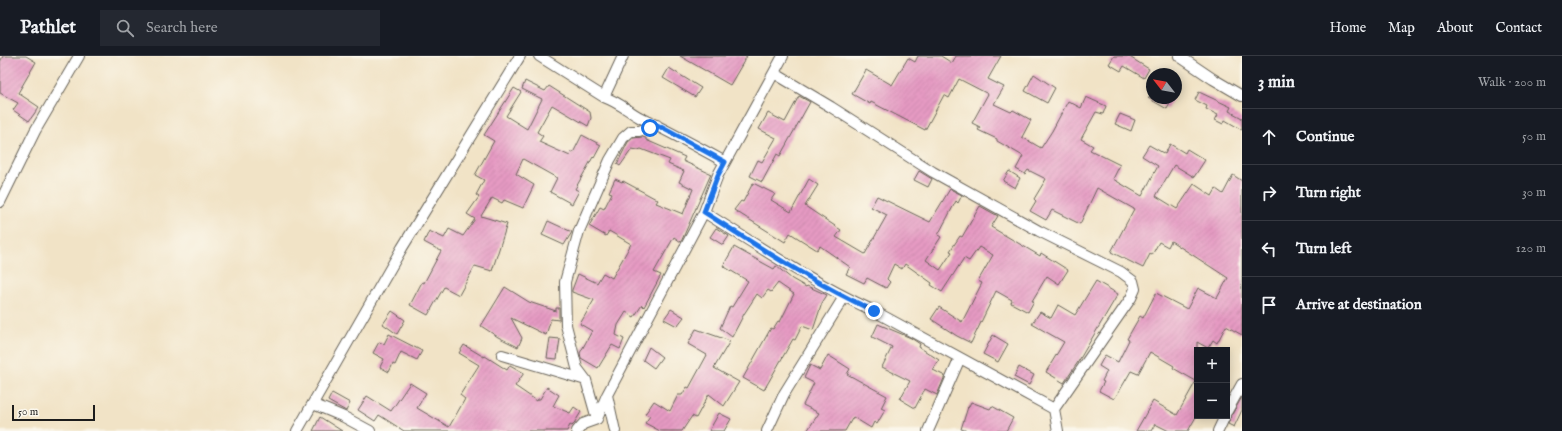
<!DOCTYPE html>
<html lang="en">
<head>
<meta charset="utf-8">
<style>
  :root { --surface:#171b24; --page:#242831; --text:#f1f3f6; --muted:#9ea1a6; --line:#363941 }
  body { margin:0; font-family:"IM FELL English",serif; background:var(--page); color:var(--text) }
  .controls { position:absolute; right:12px; bottom:12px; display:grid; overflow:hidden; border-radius:0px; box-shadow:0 2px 10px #0003 }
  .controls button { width:36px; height:36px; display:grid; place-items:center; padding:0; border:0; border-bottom:1px solid var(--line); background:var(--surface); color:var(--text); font:20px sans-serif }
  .compass { position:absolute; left:1146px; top:12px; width:36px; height:36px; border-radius:50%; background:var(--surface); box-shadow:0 2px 10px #0003; rotate:301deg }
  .scale { position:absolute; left:12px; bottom:10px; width:83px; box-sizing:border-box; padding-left:4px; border:2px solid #1c1c1c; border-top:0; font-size:11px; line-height:14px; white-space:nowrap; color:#1c1c1c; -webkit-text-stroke:3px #fbf7ec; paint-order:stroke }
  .stop { position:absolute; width:12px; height:12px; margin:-9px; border:3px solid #1a73e8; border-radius:50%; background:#fff }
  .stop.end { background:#1a73e8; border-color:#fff; box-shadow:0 1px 4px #0008 }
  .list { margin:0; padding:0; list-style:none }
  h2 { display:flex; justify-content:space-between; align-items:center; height:52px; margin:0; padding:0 16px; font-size:17px }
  h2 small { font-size:13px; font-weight:400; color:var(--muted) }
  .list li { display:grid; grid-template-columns:26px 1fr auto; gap:12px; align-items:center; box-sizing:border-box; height:56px; padding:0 16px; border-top:1px solid var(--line) }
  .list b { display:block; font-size:15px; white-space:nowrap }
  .list em { font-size:13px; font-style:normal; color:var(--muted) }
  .icon { flex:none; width:22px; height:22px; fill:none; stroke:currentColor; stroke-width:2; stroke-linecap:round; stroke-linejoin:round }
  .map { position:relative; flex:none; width:1242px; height:375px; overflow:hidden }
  header { display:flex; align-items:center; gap:24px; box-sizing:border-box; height:56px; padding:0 20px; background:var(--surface); border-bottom:1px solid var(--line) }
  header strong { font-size:19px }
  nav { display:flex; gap:22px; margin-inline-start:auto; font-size:14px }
  .search { width:280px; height:36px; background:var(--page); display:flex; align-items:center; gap:10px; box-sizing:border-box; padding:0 14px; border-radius:0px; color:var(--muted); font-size:15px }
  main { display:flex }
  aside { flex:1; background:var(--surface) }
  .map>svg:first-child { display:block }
  .building { fill:url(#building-hatch) }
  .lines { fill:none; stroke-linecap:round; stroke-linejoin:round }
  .street-casing { stroke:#676258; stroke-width:12 }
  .street { stroke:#fff; stroke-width:10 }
  .route { stroke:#1a73e8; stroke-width:5 }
</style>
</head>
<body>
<header>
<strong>Pathlet</strong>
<div class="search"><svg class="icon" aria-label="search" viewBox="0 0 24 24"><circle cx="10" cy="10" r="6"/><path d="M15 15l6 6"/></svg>Search here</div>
<nav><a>Home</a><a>Map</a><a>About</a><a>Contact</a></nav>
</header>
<main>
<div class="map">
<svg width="1242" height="375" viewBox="0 0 1242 375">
  <defs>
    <pattern id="building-hatch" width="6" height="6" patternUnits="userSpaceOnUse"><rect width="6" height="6" fill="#e59ac2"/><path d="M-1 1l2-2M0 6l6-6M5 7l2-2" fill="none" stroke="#c484a6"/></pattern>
  </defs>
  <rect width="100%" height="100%" fill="#fbf7ec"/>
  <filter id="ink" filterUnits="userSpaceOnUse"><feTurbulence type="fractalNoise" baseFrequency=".025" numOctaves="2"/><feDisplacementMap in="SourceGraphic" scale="8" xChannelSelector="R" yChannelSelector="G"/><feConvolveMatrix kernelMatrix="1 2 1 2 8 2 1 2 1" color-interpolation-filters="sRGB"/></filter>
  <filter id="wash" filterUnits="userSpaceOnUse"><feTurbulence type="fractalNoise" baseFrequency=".012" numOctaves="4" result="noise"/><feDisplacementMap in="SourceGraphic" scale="16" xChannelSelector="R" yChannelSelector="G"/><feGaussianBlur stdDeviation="0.9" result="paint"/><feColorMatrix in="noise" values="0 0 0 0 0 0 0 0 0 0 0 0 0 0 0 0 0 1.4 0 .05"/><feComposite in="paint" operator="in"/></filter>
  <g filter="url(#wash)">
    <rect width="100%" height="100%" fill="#f1e3c6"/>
    <g id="blocks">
      <path class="building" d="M 3,0 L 26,0 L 36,6 L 18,37 L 39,51 L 29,65 L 13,54 L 18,47 L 0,37 L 0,6 Z
        M 680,0 L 747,0 L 730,29 Z
        M 918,0 L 941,0 L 952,7 L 956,0 L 1001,0 L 988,23 L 1004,31 L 994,48 L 1011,56 L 1013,54 L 1031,64 L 1022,81 L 1041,92 L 1052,75 L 1068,45 L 1081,52 L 1086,41 L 1106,50 L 1103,58 L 1096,56 L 1081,83 L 1093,90 L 1090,94 L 1120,109 L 1113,123 L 1142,140 L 1158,110 L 1142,100 L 1149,89 L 1165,98 L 1170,88 L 1185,97 L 1187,93 L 1205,104 L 1194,121 L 1174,109 L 1156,140 L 1177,153 L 1194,128 L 1212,140 L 1216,133 L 1223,138 L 1233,119 L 1242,125 L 1242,279 L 1226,270 L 1217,287 L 1213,284 L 1208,292 L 1197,286 L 1197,359 L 1188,375 L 1169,375 L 1155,368 L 1151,375 L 1136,375 L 1153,345 L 1177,359 L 1196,325 L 1173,312 L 1174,310 L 1150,296 L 1138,318 L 1131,315 L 1120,334 L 1114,343 L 1099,335 L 1104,326 L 1102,325 L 1107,315 L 1099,310 L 1105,299 L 1118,306 L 1129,284 L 1127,283 L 1140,260 L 1143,262 L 1156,237 L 1187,253 L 1198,232 L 1217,242 L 1228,222 L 1171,185 L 1168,191 L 1159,186 L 1152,199 L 1150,198 L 1143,212 L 1111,196 L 1134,153 L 1097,132 L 1080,168 L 1052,154 L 1046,164 L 1030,155 L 1036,145 L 1034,143 L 1046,123 L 1028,114 L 1025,118 L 1016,113 L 1023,100 L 997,85 L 997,83 L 978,74 L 980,71 L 972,67 L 988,38 L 959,23 L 949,42 L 944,39 L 925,74 L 871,46 L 870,48 L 852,38 L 866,14 L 892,29 L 908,2 L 915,6 Z
        M 1114,0 L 1128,0 L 1149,13 L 1144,22 L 1124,10 L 1121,15 L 1109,8 Z
        M 669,12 L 701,32 L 695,41 L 663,22 Z
        M 1034,18 L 1055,32 L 1047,47 L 1025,35 Z
        M 525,25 L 545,35 L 549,30 L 590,56 L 591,62 L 588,70 L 552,49 L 537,76 L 543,80 L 539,86 L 570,100 L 571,96 L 573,97 L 582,79 L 601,89 L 594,102 L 593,101 L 575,133 L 579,135 L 572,148 L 550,136 L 557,122 L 523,103 L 516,118 L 534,129 L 523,152 L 504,144 L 502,147 L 492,142 L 481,160 L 507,168 L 492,215 L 475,210 L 459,239 L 444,231 L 428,259 L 410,249 L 422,226 L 424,227 L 441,195 L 424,186 L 429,175 L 444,182 L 449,173 L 463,180 L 475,163 L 467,158 L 479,141 L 476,139 L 484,124 L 475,119 L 494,85 L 484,79 L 514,32 L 521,36 L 506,60 L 527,73 L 542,43 L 522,33 Z
        M 1199,36 L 1231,51 L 1229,55 L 1242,62 L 1242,74 L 1225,64 L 1223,68 L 1215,64 L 1218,59 L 1206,53 L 1207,50 L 1195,44 Z
        M 799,40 L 810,46 L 780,100 L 777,98 L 762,126 L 750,120 L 758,104 L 762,106 L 776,82 L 759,73 L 768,57 L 785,66 Z
        M 1148,42 L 1173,42 L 1167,53 Z
        M 1120,58 L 1135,64 L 1131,75 L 1115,68 Z
        M 642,81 L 646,82 L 646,84 L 685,101 L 683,105 L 711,118 L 681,186 L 674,181 L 654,216 L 661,219 L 644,251 L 642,249 L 634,261 L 626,256 L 618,269 L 616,279 L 624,283 L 620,293 L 612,289 L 598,312 L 581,302 L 580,297 L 592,275 L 580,268 L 594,244 L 572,236 L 572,234 L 578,218 L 597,227 L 603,217 L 612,222 L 631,188 L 609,175 L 606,180 L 589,170 L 600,151 L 604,153 L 612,137 L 609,136 L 615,123 L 622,126 L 623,125 L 658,144 L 656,147 L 683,158 L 693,133 L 679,126 L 684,115 L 668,108 L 670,104 L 641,93 L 638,94 L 632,93 L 620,110 L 617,108 L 628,86 L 633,82 Z
        M 919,115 L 932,123 L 928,131 L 914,124 Z
        M 1009,115 L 1020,122 L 1015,132 L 1003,125 Z
        M 809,123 L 818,129 L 805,150 L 841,174 L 836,181 L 865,198 L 887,159 L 871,151 L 877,140 L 930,166 L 950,133 L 962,139 L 958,147 L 956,145 L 938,179 L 941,181 L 926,204 L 940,214 L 952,196 L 950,195 L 960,180 L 962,181 L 980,150 L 998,160 L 991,171 L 1040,200 L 1041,197 L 1068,214 L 1059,228 L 1047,220 L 1032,245 L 1034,245 L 1028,256 L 1011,247 L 1012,244 L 996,235 L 971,287 L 957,280 L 931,263 L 939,251 L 962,266 L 982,227 L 978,225 L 993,199 L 979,191 L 969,205 L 964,202 L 942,236 L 931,229 L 932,227 L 905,208 L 902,213 L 894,208 L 887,223 L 890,226 L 886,232 L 867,222 L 864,227 L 846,218 L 850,211 L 820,190 L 817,194 L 790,177 L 785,186 L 734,154 L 741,145 L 743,146 L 753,127 L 775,138 L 771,144 L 791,156 Z
        M 548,165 L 572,176 L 564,189 L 542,179 Z
        M 716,172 L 729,180 L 723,189 L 710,181 Z
        M 734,191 L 774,213 L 776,210 L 792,223 L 806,231 L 807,230 L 827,239 L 822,247 L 813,274 L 802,270 L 795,284 L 793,283 L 764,334 L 743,322 L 771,272 L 773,273 L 778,265 L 780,266 L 794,238 L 778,227 L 771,236 L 768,234 L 762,242 L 757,238 L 744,258 L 732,281 L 720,272 L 730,250 L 732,251 L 748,225 L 723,210 Z
        M 1096,225 L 1118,238 L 1078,306 L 1064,327 L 1046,316 L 1064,286 L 1032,268 L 1040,256 L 1051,262 L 1058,249 L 1075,259 Z
        M 505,231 L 529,246 L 556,255 L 556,252 L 559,252 L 559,264 L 551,263 L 546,279 L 511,262 L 522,282 L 518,291 L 498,281 L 481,270 Z
        M 671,253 L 684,261 L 677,270 L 664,263 Z
        M 392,255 L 405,264 L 397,278 L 383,268 Z
        M 878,268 L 911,282 L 920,288 L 919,291 L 939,304 L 933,314 L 945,320 L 937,339 L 925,333 L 915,352 L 900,343 L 910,325 L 882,311 L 892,291 L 872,281 Z
        M 696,273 L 730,285 L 714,312 L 739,326 L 724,350 L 709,338 L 696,362 L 692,360 L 682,375 L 660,375 L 645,367 L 650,360 L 645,358 L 654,345 L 670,355 L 678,339 L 682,339 L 687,331 L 689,332 L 707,299 L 688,288 Z
        M 389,278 L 422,295 L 417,304 L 401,296 L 395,309 L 393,308 L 389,316 L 380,311 L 384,303 L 373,297 L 379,286 L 384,288 Z
        M 993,279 L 1008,288 L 998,306 L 983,298 Z
        M 550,282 L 560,283 L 557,303 L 547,302 Z
        M 464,289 L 484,301 L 485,300 L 507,314 L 510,309 L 524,317 L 515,330 L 537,345 L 538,343 L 540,343 L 547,331 L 559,339 L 553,350 L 570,357 L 574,351 L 581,356 L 573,369 L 572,370 L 570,369 L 567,375 L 404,375 L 379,359 L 375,365 L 358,354 L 367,340 L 391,355 L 410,327 L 426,337 L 417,352 L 449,371 L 465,343 L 460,339 L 479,309 L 459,297 Z
        M 649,291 L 662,301 L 654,312 L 643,304 Z
        M 828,299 L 850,313 L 847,318 L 887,340 L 881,352 L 885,354 L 877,368 L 874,366 L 871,372 L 853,361 L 845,375 L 807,375 L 819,357 L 803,349 L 814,327 L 804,322 L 810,309 L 820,314 Z
        M 1019,311 L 1034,319 L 1029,329 L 1014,321 Z
        M 332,337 L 350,347 L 346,355 L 328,345 Z
        M 1242,341 L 1242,354 L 1234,371 L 1228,368 L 1231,360 Z
        M 971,346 L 990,353 L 992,350 L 1013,362 L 1006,375 L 968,375 L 961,373 L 968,351 L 968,352 Z
        M 719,357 L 731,363 L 724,375 L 709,375 Z
        M 320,361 L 342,375 L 313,375 Z"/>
    </g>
  </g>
  <g filter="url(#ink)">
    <use href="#blocks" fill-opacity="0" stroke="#676258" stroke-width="1"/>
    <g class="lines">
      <g class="street-casing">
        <path id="street" d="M 539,0 L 604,41 C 618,46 627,54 639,61 C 668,75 696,90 725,106
          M 1179,0 L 1213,23 L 1242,40
          M 774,17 L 831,51 L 933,116 L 1039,175 L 1121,216 L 1133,225 L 1135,233 L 1131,242 L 1054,353 L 1058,375
          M 604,41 L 623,0
          M 0,146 L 35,75 L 79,0
          M 704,156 C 759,191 815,228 874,255 L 1054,353
          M 502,299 L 586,324
          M 313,348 L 344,361 L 370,375
          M 1227,355 L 1242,328
          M 597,363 L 586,324 L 577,312 L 566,269 L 565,226 L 579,175 L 610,104 L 623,82 L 631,75 L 639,75 L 657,69
          M 297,375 L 402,192 L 520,0
          M 577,375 L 583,368 L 597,363 L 607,339
          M 615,375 L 607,339 L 704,156 L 718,119 L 783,0
          M 767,375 L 784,338 L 844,241
          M 928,375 L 960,302
          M 1218,375 L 1225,360"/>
      </g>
      <use href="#street" class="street"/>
    </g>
  </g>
  <g class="lines" filter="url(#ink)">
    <path class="route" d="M 650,72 L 657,69 L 725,106 L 718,119 L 704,156 C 759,191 815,228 874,255"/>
  </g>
</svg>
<div class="controls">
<button>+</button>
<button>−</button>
</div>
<svg class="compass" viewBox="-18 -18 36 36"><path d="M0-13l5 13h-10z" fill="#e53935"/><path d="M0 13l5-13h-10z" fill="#9ea1a6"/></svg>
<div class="scale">50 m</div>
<div class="stop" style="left:650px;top:72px"></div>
<div class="stop end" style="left:874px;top:255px"></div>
</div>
<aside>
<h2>3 min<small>Walk · 200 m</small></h2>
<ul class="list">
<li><svg class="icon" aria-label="ahead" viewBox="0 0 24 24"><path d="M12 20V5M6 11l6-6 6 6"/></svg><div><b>Continue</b></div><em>50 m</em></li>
<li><svg class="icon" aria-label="right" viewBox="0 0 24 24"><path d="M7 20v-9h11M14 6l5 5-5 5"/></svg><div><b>Turn right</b></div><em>30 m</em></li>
<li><svg class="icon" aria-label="left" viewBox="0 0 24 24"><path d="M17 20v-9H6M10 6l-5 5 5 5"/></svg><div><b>Turn left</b></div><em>120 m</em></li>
<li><svg class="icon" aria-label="arrive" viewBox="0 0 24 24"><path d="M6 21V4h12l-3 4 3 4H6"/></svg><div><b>Arrive at destination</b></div></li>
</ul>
</aside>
</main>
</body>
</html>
